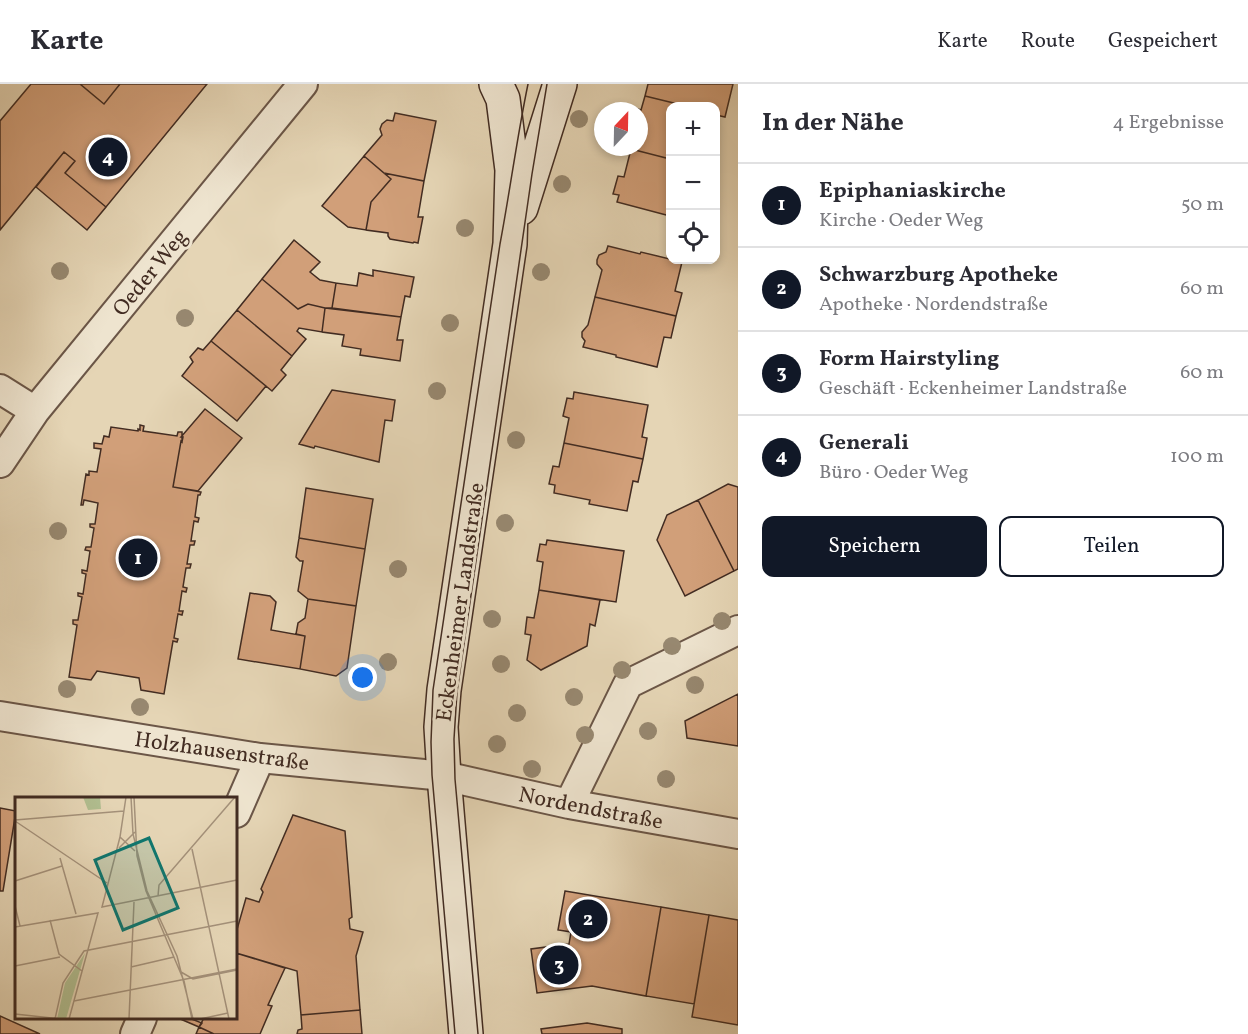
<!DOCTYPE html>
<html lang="de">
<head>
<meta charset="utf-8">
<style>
  :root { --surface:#fff; --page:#f2f2f3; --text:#2b2b33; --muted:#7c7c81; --line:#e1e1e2; --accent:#111827 }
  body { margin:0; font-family:Vollkorn,serif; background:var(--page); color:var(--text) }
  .controls { position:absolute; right:18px; top:18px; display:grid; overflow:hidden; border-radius:12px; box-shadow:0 3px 9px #0003 }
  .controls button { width:54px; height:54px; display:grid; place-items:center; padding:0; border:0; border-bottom:2px solid var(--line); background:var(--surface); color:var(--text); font:30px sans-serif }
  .compass { position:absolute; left:594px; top:18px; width:54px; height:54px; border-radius:50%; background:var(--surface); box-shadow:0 3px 9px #0003; rotate:22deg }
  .you { position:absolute; left:363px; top:594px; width:21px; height:21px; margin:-15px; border:4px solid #fff; border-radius:50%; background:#1a73e8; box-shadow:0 0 0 9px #1a73e833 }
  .badge { display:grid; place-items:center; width:39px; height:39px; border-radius:50%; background:var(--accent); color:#fff; font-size:20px; font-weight:700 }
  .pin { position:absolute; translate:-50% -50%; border:3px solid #fff; box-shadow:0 2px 6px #0006 }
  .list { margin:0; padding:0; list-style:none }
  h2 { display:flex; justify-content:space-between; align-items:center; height:78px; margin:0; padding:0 24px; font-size:26px }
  h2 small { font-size:20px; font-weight:400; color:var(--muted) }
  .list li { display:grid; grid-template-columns:39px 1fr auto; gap:18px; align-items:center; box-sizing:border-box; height:84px; padding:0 24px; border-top:2px solid var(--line) }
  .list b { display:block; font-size:22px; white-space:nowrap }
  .list p { margin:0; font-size:20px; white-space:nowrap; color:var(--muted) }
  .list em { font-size:20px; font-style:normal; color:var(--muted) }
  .actions { display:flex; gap:12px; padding:18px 24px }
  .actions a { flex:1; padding:14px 0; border:2px solid var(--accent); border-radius:12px; text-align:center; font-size:21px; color:var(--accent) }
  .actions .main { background:var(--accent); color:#fff }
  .icon { flex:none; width:33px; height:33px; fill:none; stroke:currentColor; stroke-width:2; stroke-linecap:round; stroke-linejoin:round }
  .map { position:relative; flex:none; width:738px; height:950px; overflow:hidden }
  header { display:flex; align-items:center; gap:36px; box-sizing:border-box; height:84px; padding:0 30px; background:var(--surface); border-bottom:2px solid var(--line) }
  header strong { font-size:28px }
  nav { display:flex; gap:33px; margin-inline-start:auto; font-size:21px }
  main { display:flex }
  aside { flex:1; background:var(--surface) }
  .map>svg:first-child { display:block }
  .building { fill:#d19f79; stroke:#422c22; stroke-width:1.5 }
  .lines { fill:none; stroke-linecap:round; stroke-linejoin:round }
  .street-casing { stroke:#6b5647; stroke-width:32 }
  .secondary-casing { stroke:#422c22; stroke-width:36 }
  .street { stroke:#eee4cf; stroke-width:28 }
  .secondary { stroke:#eee4cf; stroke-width:33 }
  .tram { stroke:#422c22; stroke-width:1.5 }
  .tree { fill:#978870 }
  .labels { text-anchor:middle; stroke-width:6; stroke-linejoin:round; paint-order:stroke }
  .street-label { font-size:22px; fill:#422c22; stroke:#eee4cf }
  .inset-road { fill:none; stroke:#a4917a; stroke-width:1.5 }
  .view { fill:#0f766e; fill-opacity:0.15; stroke:#0f766e; stroke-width:3 }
  .inset-edge { fill:none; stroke:#422c22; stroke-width:3 }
</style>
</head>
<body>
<header>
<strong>Karte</strong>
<nav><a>Karte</a><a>Route</a><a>Gespeichert</a></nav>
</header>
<main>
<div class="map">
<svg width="738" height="950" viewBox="0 0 738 950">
  <rect width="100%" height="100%" fill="#e5d5b5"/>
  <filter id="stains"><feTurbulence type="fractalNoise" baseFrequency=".00333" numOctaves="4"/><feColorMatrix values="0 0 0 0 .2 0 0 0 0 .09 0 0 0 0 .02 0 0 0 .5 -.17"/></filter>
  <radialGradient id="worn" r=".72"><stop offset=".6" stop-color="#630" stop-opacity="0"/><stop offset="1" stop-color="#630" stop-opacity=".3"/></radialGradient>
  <path class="building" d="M 31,0 L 80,0 L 104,20 L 120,0 L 207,0 L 106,123 L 65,89 L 75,77 L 64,68 L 0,146 L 0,37 Z
    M 80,0 L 120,0 L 104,20 Z
    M 648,0 L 733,0 L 725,33 L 716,31 L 716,22 L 686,22 L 645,12 Z
    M 645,12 L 686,22 L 670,22 L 670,75 L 631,65 L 631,63 L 639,63 L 639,27 L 635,27 L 635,24 L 641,26 Z
    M 395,29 L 436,37 L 424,97 L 384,89 L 364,72 L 382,51 L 380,45 L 382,40 L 387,36 L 393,37 Z
    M 631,65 L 670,75 L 670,132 L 617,118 L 619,111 L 613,110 L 618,92 L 624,93 Z
    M 64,68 L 75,77 L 65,89 L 106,123 L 87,146 L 36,103 Z
    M 364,72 L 391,95 L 371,118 L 366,146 L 348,143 L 322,122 Z
    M 384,89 L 424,97 L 418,133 L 423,133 L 418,159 L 414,158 L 413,159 L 390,155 L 388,152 L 388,149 L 366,146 L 371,118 L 391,95 Z
    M 294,156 L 320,178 L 310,188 L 320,196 L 336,199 L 332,224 L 325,224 L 308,220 L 298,225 L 262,195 Z
    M 608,162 L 640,170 L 641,168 L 682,178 L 675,207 L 682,209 L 676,232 L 595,213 L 602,186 L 597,180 L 597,176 L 599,171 L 606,168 Z
    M 373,186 L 414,193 L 410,213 L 405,212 L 401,233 L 332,224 L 336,199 L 357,202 L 359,189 L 373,192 Z
    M 262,195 L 298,225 L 308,220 L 325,224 L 322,248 L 299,244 L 297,247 L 306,255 L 292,272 L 237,226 Z
    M 595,213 L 676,232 L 671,254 L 664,253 L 657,283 L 616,273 L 616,271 L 583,263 L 585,257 L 582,253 L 582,248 L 588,241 Z
    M 325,224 L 401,233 L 397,256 L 403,256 L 400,277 L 360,271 L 361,265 L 342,262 L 344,251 L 322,248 Z
    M 237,226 L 292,272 L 281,286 L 286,291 L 272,307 L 211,257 Z
    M 211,257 L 266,302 L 237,337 L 182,292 L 193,278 L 190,273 L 198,264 L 203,266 Z
    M 332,306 L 395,316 L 392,337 L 385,336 L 379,378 L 315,362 L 314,364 L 299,360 Z
    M 574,308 L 648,321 L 642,353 L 647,354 L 643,375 L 564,359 L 569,334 L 563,332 L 567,314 L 573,315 Z
    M 205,325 L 242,354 L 198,407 L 173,403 L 181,357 L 182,358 L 183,353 L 181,353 Z
    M 140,341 L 144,342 L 143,347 L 177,352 L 178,348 L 182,348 L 182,358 L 181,357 L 173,403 L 201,408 L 200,411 L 198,411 L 195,433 L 199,434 L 198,438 L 194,437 L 191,457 L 195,457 L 194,461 L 190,461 L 187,480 L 191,480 L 190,484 L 186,484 L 183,503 L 187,504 L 186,508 L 182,507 L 179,527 L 183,527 L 182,531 L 178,530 L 174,554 L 178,555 L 177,558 L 173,557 L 164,610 L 141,606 L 139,594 L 97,587 L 91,596 L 69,593 L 77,541 L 73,540 L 73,536 L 78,536 L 82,513 L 78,512 L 78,509 L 83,510 L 86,490 L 82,489 L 82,486 L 87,487 L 90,467 L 85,466 L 86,463 L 91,463 L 94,444 L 90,443 L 90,440 L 95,440 L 98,419 L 84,416 L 83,421 L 81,421 L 86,390 L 89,391 L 89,387 L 97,388 L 101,365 L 94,364 L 94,359 L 102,360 L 104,352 L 109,353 L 111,343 L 138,347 L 138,345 L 140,346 Z
    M 564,359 L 643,375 L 638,398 L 633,397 L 627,427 L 589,420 L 590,416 L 554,409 L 555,401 L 549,400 L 553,382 L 559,383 Z
    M 728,400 L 738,403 L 738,485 L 734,487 L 698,416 Z
    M 306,404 L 373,415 L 365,465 L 299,454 Z
    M 698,416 L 734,487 L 685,512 L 657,456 L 667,431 Z
    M 299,454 L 365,465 L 356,522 L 308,515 L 298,507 L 303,477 L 300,477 L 296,473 Z
    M 547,456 L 624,467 L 616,518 L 539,506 L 543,478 L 537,477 L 540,460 L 546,461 Z
    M 539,506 L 600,516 L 595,542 L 590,540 L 587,562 L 541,586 L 527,576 L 531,551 L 525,550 L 527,533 L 534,534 Z
    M 250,509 L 270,512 L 276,518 L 271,546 L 305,552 L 300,585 L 238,575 Z
    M 308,515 L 356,522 L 347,584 L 336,592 L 300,585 L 305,552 L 296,550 L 298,539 L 305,534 Z
    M 738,610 L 738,662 L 687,654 L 685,637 Z
    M 0,724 L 16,727 L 3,807 L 0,807 Z
    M 293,731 L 345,747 L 352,833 L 349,835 L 350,845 L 363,848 L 356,872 L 360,926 L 301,931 L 297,887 L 236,869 L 236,849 L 246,814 L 259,818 L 263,808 L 261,805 Z
    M 565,807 L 661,823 L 646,912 L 592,902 L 537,909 L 531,865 L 569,860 L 571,848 L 558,846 Z
    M 661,823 L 709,831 L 694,920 L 646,912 Z
    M 709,831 L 738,836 L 738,941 L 692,933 Z
    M 236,869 L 285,884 L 268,921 L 272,922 L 260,950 L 214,950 L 199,943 L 204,934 L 236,934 Z
    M 360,926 L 362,950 L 297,950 L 298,946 L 302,945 L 301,931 Z
    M 0,932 L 40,950 L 0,950 Z
    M 178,934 L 189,934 L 202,939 L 199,943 Z
    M 587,939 L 622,945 L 622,950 L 542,950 L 541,945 Z
    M 199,943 L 214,950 L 196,950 Z"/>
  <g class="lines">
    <g class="street-casing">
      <path id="street" d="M 0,305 L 35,327
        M 0,379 L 35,327 L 303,0
        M 0,632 L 260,674 L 444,692 L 569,720 L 738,750
        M 569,720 L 628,600 L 738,546
        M 236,729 L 260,674
        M 135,950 L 142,934"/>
    </g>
    <g class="secondary-casing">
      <path id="secondary" d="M 521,124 L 560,0
        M 466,950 L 444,692 L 441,643 L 444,606 L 510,160 L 512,86 L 503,15 L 496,0"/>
    </g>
    <use href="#street" class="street"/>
    <use href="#secondary" class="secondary"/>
    <path class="tram" d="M 455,950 L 432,691 L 431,658 L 433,606 L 500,160 C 510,107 517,53 528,0
      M 478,950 L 455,695 L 454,655 L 457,608 L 532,90 L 547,0"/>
  </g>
  <g class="tree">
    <circle cx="579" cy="35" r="9"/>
    <circle cx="562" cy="100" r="9"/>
    <circle cx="465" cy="144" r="9"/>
    <circle cx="60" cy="187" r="9"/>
    <circle cx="541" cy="188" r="9"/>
    <circle cx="185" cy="234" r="9"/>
    <circle cx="450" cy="239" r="9"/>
    <circle cx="437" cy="307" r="9"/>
    <circle cx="516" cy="356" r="9"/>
    <circle cx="505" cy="439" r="9"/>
    <circle cx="58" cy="447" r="9"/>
    <circle cx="398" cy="485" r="9"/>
    <circle cx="492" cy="535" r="9"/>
    <circle cx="722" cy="537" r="9"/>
    <circle cx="672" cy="562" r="9"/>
    <circle cx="388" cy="578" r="9"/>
    <circle cx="501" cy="580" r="9"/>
    <circle cx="622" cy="586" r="9"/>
    <circle cx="695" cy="601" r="9"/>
    <circle cx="67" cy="605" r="9"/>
    <circle cx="574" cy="613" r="9"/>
    <circle cx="140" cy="623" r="9"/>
    <circle cx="517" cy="629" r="9"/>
    <circle cx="648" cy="647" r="9"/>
    <circle cx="585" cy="651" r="9"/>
    <circle cx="497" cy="660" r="9"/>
    <circle cx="532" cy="685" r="9"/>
    <circle cx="666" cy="695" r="9"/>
  </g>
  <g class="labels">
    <g class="street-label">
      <text transform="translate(149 188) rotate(-51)" y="8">Oeder Weg</text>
      <text transform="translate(459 518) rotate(-82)" y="8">Eckenheimer Landstraße</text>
      <text transform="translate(222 666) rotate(8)" y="8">Holzhausenstraße</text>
      <text transform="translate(591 723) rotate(11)" y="8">Nordendstraße</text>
    </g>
  </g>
  <g transform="translate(15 713)">
    <rect width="222" height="222" fill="#e5d5b5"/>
    <path d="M 68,0 L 85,0 L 86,12 L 73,13 ZM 70,156 L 51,222 L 42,222 L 50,186 Z" fill="#b1be90"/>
    <path class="inset-road" d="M 111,0 L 105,40 L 120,54M 116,0 L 118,37 L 132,94 L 162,159 L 178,222M 119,0 L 122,59 L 131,94 L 169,184M 0,23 L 109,14M 0,24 L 92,86M 105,40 L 87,110 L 222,83M 104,51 L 120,35M 177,52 L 214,222M 45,61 L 61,117M 0,84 L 47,69M 143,99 L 144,88 L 220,0M 0,109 L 5,129M 35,123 L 44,157 L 67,174M 0,130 L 83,116 L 54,222M 0,169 L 45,160M 116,170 L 159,160M 166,175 L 178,182 L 222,173M 169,184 L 177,222M 59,204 L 222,172M 0,217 L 46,222M 40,222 L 48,186 L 69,154 L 222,124M 114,222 L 119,105M 185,222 L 213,216"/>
    <path class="view" d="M 134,41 L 163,111 L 108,133 L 80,63 Z"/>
    <rect width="222" height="222" class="inset-edge"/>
  </g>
  <rect width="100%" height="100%" filter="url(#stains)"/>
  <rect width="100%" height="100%" fill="url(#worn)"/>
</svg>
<div class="controls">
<button>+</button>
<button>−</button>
<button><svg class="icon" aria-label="locate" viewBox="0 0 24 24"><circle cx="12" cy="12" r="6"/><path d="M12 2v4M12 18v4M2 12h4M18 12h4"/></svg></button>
</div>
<svg class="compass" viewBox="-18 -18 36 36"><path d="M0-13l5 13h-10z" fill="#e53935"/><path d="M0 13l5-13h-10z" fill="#7c7c81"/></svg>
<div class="you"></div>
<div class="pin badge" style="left:138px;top:474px">1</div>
<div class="pin badge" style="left:588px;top:835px">2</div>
<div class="pin badge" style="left:559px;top:881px">3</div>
<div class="pin badge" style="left:108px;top:73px">4</div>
</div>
<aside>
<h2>In der Nähe<small>4 Ergebnisse</small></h2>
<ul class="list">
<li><span class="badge">1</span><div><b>Epiphaniaskirche</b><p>Kirche · Oeder Weg</p></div><em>50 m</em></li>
<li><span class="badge">2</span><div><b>Schwarzburg Apotheke</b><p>Apotheke · Nordendstraße</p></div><em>60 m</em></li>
<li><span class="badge">3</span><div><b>Form Hairstyling</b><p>Geschäft · Eckenheimer Landstraße</p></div><em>60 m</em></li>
<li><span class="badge">4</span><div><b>Generali</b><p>Büro · Oeder Weg</p></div><em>100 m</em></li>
</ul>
<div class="actions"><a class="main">Speichern</a><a>Teilen</a></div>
</aside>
</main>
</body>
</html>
